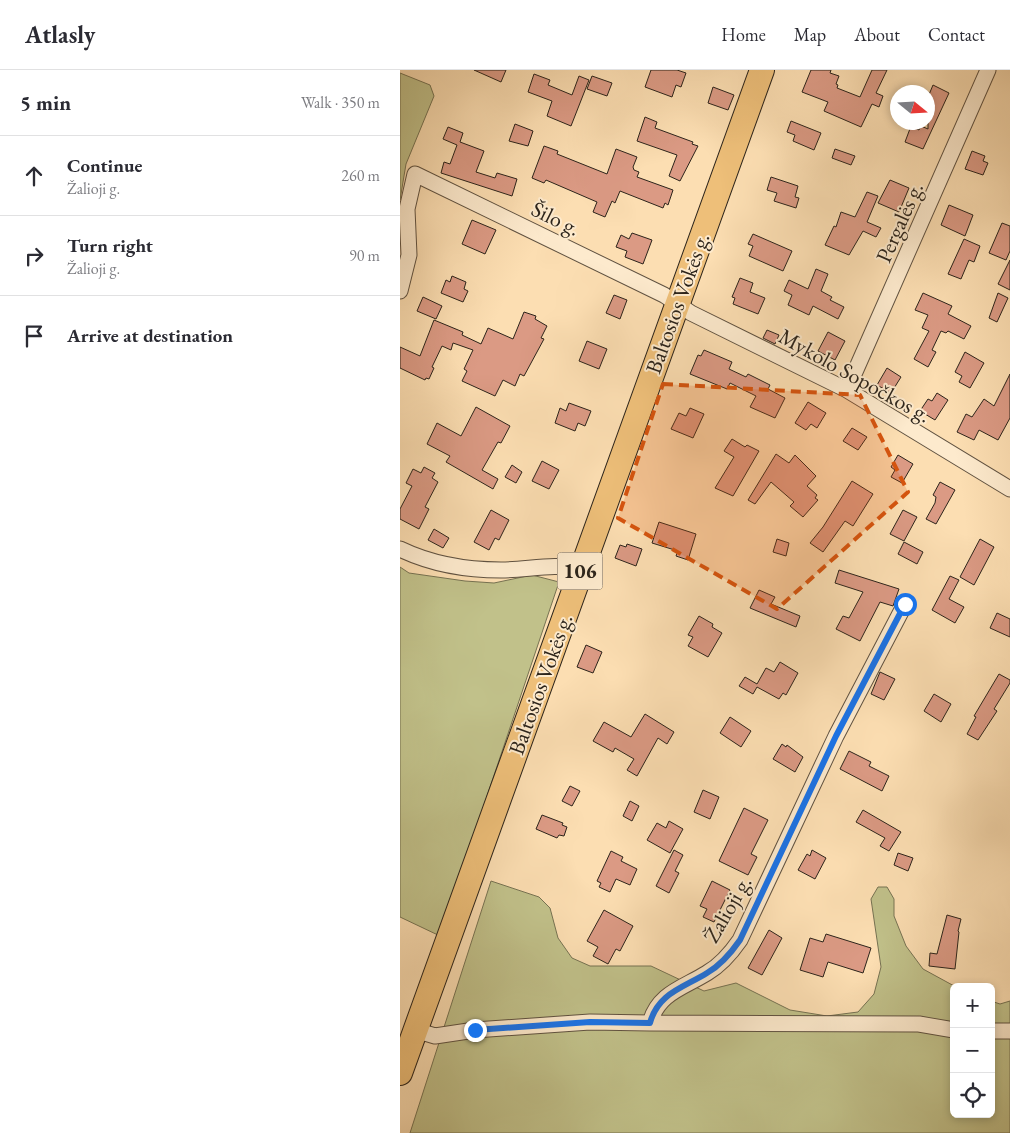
<!DOCTYPE html>
<html lang="en">
<head>
<meta charset="utf-8">
<style>
  :root { --surface:#fff; --page:#f2f2f3; --text:#2b2b33; --muted:#7c7c81; --line:#e1e1e2 }
  body { margin:0; font-family:"EB Garamond",serif; background:var(--page); color:var(--text) }
  .controls { position:absolute; right:15px; bottom:15px; display:grid; overflow:hidden; border-radius:8px; box-shadow:0 2px 8px #0003 }
  .controls button { width:45px; height:45px; display:grid; place-items:center; padding:0; border:0; border-bottom:1px solid var(--line); background:var(--surface); color:var(--text); font:25px sans-serif }
  .compass { position:absolute; left:490px; top:15px; width:45px; height:45px; border-radius:50%; background:var(--surface); box-shadow:0 2px 8px #0003; rotate:108deg }
  .stop { position:absolute; width:15px; height:15px; margin:-11px; border:4px solid #1a73e8; border-radius:50%; background:#fff }
  .stop.end { background:#1a73e8; border-color:#fff; box-shadow:0 1px 5px #0008 }
  .list { margin:0; padding:0; list-style:none }
  h2 { display:flex; justify-content:space-between; align-items:center; height:65px; margin:0; padding:0 20px; font-size:21px }
  h2 small { font-size:16px; font-weight:400; color:var(--muted) }
  .list li { display:grid; grid-template-columns:32px 1fr auto; gap:15px; align-items:center; box-sizing:border-box; height:80px; padding:0 20px; border-top:1px solid var(--line) }
  .list b { display:block; font-size:19px; white-space:nowrap }
  .list p { margin:0; font-size:16px; white-space:nowrap; color:var(--muted) }
  .list em { font-size:16px; font-style:normal; color:var(--muted) }
  .icon { flex:none; width:28px; height:28px; fill:none; stroke:currentColor; stroke-width:2; stroke-linecap:round; stroke-linejoin:round }
  .map { position:relative; flex:none; width:610px; height:1063px; overflow:hidden }
  header { display:flex; align-items:center; gap:30px; box-sizing:border-box; height:70px; padding:0 25px; background:var(--surface); border-bottom:1px solid var(--line) }
  header strong { font-size:24px }
  nav { display:flex; gap:28px; margin-inline-start:auto; font-size:18px }
  main { display:flex }
  aside { flex:1; background:var(--surface) }
  .map>svg:first-child { display:block }
  .green { fill:#c1c18a; stroke:#767252 }
  .building { fill:#db9a84; stroke:#2c241b }
  .lines { fill:none; stroke-linecap:round; stroke-linejoin:round }
  .minor-casing { stroke:#605241; stroke-width:17 }
  .primary-casing { stroke:#2c241b; stroke-width:26 }
  .minor { stroke:#fdeacd; stroke-width:15 }
  .primary { stroke:#eebf79; stroke-width:24 }
  .route { stroke:#1a73e8; stroke-width:6 }
  .marked { fill:#d5540e; fill-opacity:0.2; stroke:#d5540e; stroke-width:4; stroke-dasharray:10 6; stroke-linejoin:round }
  .labels { text-anchor:middle; stroke-width:4; stroke-linejoin:round; paint-order:stroke }
  .shield { fill:#fdeacd; stroke:#6b5f50; stroke-width:1 }
  .shield-label { font-size:21px; font-weight:bold; fill:#2c241b }
  .street-label { font-size:22px; fill:#2c241b; stroke:#fdeacd }
</style>
</head>
<body>
<header>
<strong>Atlasly</strong>
<nav><a>Home</a><a>Map</a><a>About</a><a>Contact</a></nav>
</header>
<main>
<aside>
<h2>5 min<small>Walk · 350 m</small></h2>
<ul class="list">
<li><svg class="icon" aria-label="ahead" viewBox="0 0 24 24"><path d="M12 20V5M6 11l6-6 6 6"/></svg><div><b>Continue</b><p>Žalioji g.</p></div><em>260 m</em></li>
<li><svg class="icon" aria-label="right" viewBox="0 0 24 24"><path d="M7 20v-9h11M14 6l5 5-5 5"/></svg><div><b>Turn right</b><p>Žalioji g.</p></div><em>90 m</em></li>
<li><svg class="icon" aria-label="arrive" viewBox="0 0 24 24"><path d="M6 21V4h12l-3 4 3 4H6"/></svg><div><b>Arrive at destination</b></div></li>
</ul>
</aside>
<div class="map">
<svg width="610" height="1063" viewBox="0 0 610 1063">
  <rect width="100%" height="100%" fill="#fcdeb2"/>
  <filter id="stains"><feTurbulence type="fractalNoise" baseFrequency=".004" numOctaves="4"/><feColorMatrix values="0 0 0 0 .2 0 0 0 0 .09 0 0 0 0 .02 0 0 0 .5 -.17"/></filter>
  <radialGradient id="worn" r=".72"><stop offset=".6" stop-color="#630" stop-opacity="0"/><stop offset="1" stop-color="#630" stop-opacity=".3"/></radialGradient>
  <path class="green" d="M 0,3 L 30,15 L 34,26 L 6,94 L 0,130 Z
    M 0,497 L 9,503 L 65,511 L 94,513 L 132,505 L 159,512 L 40,866 L 0,847 Z
    M 91,811 L 139,827 L 150,838 L 158,868 L 172,888 L 190,896 L 251,896 L 304,921 L 336,913 L 390,940 L 427,946 L 458,942 L 474,924 L 481,897 L 471,829 L 478,817 L 487,817 L 494,829 L 494,846 L 506,876 L 523,899 L 556,917 L 554,917 L 554,1044 L 591,1044 L 591,931 L 600,934 L 610,931 L 610,1063 L 10,1063 Z"/>
  <path class="building" d="M 74,0 L 106,0 L 101,12 Z
    M 251,0 L 277,0 L 286,3 L 281,17 L 276,15 L 272,27 L 245,17 Z
    M 411,0 L 431,0 L 430,3 L 439,6 L 436,14 L 438,15 L 437,18 L 460,27 L 472,0 L 487,0 L 476,23 L 483,26 L 479,37 L 472,34 L 461,57 L 424,41 L 428,32 L 402,22 Z
    M 134,4 L 150,10 L 148,15 L 172,25 L 179,6 L 189,10 L 171,56 L 147,46 L 152,31 L 128,22 Z
    M 192,6 L 212,13 L 207,26 L 187,19 Z
    M 533,15 L 549,23 L 523,79 L 505,72 L 511,56 L 519,60 L 521,56 L 528,59 L 528,27 Z
    M 313,17 L 334,25 L 328,40 L 308,33 Z
    M 245,47 L 257,52 L 255,58 L 293,72 L 292,74 L 298,76 L 280,111 L 269,106 L 277,85 L 237,71 Z
    M 391,51 L 421,63 L 414,80 L 393,71 L 395,65 L 387,62 Z
    M 115,54 L 133,61 L 128,76 L 109,71 Z
    M 48,57 L 63,63 L 60,72 L 84,81 L 76,102 L 95,108 L 97,103 L 117,109 L 112,126 L 41,103 L 44,92 L 50,94 L 57,75 L 43,69 Z
    M 144,76 L 158,81 L 157,84 L 207,104 L 216,79 L 237,87 L 233,97 L 234,100 L 239,102 L 237,107 L 273,120 L 268,135 L 265,133 L 263,138 L 220,121 L 215,133 L 212,131 L 205,147 L 193,142 L 197,132 L 146,110 L 144,113 L 132,108 Z
    M 435,79 L 455,86 L 451,95 L 432,88 Z
    M 572,81 L 585,86 L 583,91 L 588,93 L 583,105 L 565,99 Z
    M 371,107 L 398,116 L 395,127 L 399,128 L 396,138 L 374,131 L 377,123 L 367,120 Z
    M 490,110 L 509,118 L 499,142 L 478,133 Z
    M 467,122 L 478,126 L 467,152 L 481,158 L 476,167 L 463,161 L 449,185 L 425,175 L 434,156 L 436,157 L 441,142 L 455,147 Z
    M 549,135 L 573,145 L 565,166 L 541,155 Z
    M 72,150 L 96,160 L 85,184 L 62,174 Z
    M 602,153 L 610,156 L 610,181 L 606,190 L 589,183 Z
    M 232,163 L 252,170 L 243,194 L 225,187 L 227,181 L 216,177 L 221,165 L 229,169 Z
    M 353,164 L 392,181 L 383,201 L 349,186 L 353,176 L 348,174 Z
    M 564,169 L 580,176 L 574,192 L 569,190 L 561,209 L 548,204 Z
    M 610,190 L 610,220 L 598,214 Z
    M 416,199 L 428,204 L 421,221 L 432,227 L 430,230 L 444,237 L 438,249 L 413,236 L 409,245 L 388,235 L 392,225 L 384,221 L 389,210 L 408,219 Z
    M 52,206 L 66,212 L 64,219 L 68,221 L 63,232 L 41,223 L 46,210 L 50,212 Z
    M 340,208 L 353,213 L 350,222 L 365,228 L 358,244 L 333,234 L 335,228 L 332,227 Z
    M 523,223 L 552,236 L 548,244 L 571,256 L 564,269 L 548,261 L 546,263 L 541,261 L 532,280 L 536,282 L 528,297 L 514,289 L 529,261 L 522,258 L 528,245 L 515,240 Z
    M 598,223 L 608,228 L 597,252 L 589,248 Z
    M 214,225 L 227,230 L 220,249 L 206,243 Z
    M 23,227 L 42,236 L 36,249 L 17,241 Z
    M 124,242 L 136,246 L 135,249 L 147,256 L 141,268 L 144,269 L 124,306 L 120,304 L 115,316 L 103,310 L 95,326 L 62,311 L 67,301 L 64,299 L 73,280 L 53,273 L 51,280 L 42,276 L 32,297 L 34,298 L 29,309 L 26,308 L 25,310 L 0,298 L 0,277 L 20,286 L 34,250 L 63,262 L 62,265 L 81,274 L 88,258 L 113,269 Z
    M 367,260 L 379,265 L 375,274 L 363,268 Z
    M 428,262 L 445,271 L 435,290 L 418,281 Z
    M 187,271 L 207,279 L 199,299 L 179,291 Z
    M 304,280 L 332,292 L 329,299 L 346,307 L 348,304 L 370,315 L 368,319 L 385,328 L 375,348 L 350,337 L 356,326 L 330,313 L 327,319 L 290,304 L 298,285 L 301,286 Z
    M 565,282 L 584,293 L 570,318 L 559,312 L 562,306 L 555,302 Z
    M 487,298 L 501,307 L 491,323 L 477,315 Z
    M 610,304 L 610,348 L 598,370 L 579,360 L 574,370 L 557,362 L 566,344 L 572,347 L 584,329 L 594,336 Z
    M 537,323 L 548,330 L 535,350 L 520,341 L 528,329 L 532,331 Z
    M 408,332 L 426,343 L 417,358 L 411,354 L 406,360 L 395,353 Z
    M 169,333 L 191,341 L 185,356 L 178,353 L 175,361 L 155,353 L 160,338 L 166,341 Z
    M 76,337 L 110,356 L 101,373 L 98,372 L 82,400 L 98,409 L 93,419 L 46,392 L 50,386 L 27,374 L 37,353 L 61,366 Z
    M 290,338 L 304,344 L 293,368 L 271,359 L 279,343 L 286,346 Z
    M 452,358 L 467,367 L 458,380 L 443,371 Z
    M 332,369 L 345,377 L 347,375 L 359,381 L 333,426 L 315,418 L 334,387 L 324,381 Z
    M 376,384 L 389,393 L 395,385 L 416,406 L 407,416 L 417,425 L 415,428 L 418,430 L 403,447 L 390,436 L 394,432 L 371,412 L 355,434 L 348,430 Z
    M 498,385 L 513,394 L 502,413 L 491,407 L 495,400 L 491,397 Z
    M 142,391 L 159,400 L 149,419 L 132,411 Z
    M 112,395 L 122,402 L 116,413 L 105,407 Z
    M 24,397 L 35,403 L 32,408 L 38,412 L 25,437 L 29,439 L 19,459 L 0,449 L 0,439 L 12,416 L 6,413 L 13,399 L 21,403 Z
    M 452,411 L 473,424 L 453,456 L 445,451 L 423,482 L 410,473 L 423,457 Z
    M 540,412 L 555,420 L 536,454 L 526,449 L 535,433 L 536,427 L 533,425 Z
    M 91,440 L 109,450 L 99,470 L 95,468 L 89,480 L 74,472 Z
    M 503,440 L 517,447 L 504,471 L 490,464 Z
    M 259,452 L 296,464 L 288,490 L 276,486 L 278,481 L 252,473 Z
    M 34,459 L 49,468 L 43,478 L 28,470 Z
    M 377,469 L 389,473 L 386,486 L 373,482 Z
    M 580,469 L 594,477 L 574,515 L 560,507 Z
    M 504,472 L 523,482 L 517,494 L 498,484 Z
    M 227,474 L 242,479 L 236,496 L 215,488 L 220,475 L 226,477 Z
    M 439,500 L 499,519 L 493,536 L 480,532 L 460,571 L 436,559 L 443,546 L 449,548 L 463,522 L 435,513 Z
    M 550,506 L 559,510 L 549,529 L 564,537 L 555,553 L 532,540 Z
    M 359,520 L 375,527 L 371,534 L 400,546 L 396,557 L 350,538 Z
    M 597,543 L 610,549 L 610,567 L 590,558 Z
    M 299,546 L 313,554 L 312,557 L 322,563 L 308,587 L 288,576 L 293,567 L 288,565 Z
    M 186,575 L 202,582 L 193,603 L 177,597 Z
    M 380,592 L 398,603 L 386,625 L 383,623 L 379,629 L 357,617 L 353,624 L 339,616 L 345,607 L 357,614 L 366,598 L 374,602 Z
    M 480,602 L 495,609 L 484,630 L 471,624 Z
    M 599,604 L 610,610 L 610,613 L 594,639 L 597,641 L 578,670 L 567,664 L 576,647 L 574,646 Z
    M 534,624 L 551,634 L 541,652 L 524,641 Z
    M 245,644 L 274,662 L 267,674 L 258,668 L 237,706 L 227,700 L 234,689 L 215,678 L 213,682 L 193,671 L 204,652 L 231,667 Z
    M 330,647 L 351,661 L 341,677 L 320,663 Z
    M 382,674 L 386,677 L 387,675 L 403,687 L 395,702 L 373,689 Z
    M 449,681 L 471,692 L 469,696 L 489,706 L 482,721 L 440,699 Z
    M 170,716 L 180,721 L 172,736 L 162,731 Z
    M 303,720 L 319,727 L 310,749 L 294,742 Z
    M 230,731 L 239,736 L 232,751 L 223,746 Z
    M 344,738 L 368,750 L 351,784 L 357,787 L 348,805 L 319,791 Z
    M 463,740 L 501,762 L 489,781 L 480,776 L 485,768 L 456,752 Z
    M 142,745 L 163,753 L 162,755 L 167,757 L 164,766 L 159,765 L 157,768 L 136,759 Z
    M 269,751 L 283,759 L 270,783 L 247,770 L 257,753 L 266,758 Z
    M 274,780 L 283,785 L 275,801 L 279,803 L 269,823 L 256,816 Z
    M 412,780 L 426,788 L 415,809 L 398,800 L 407,784 L 410,786 Z
    M 211,781 L 223,787 L 221,791 L 237,799 L 230,815 L 216,809 L 210,822 L 199,817 L 201,813 L 197,811 Z
    M 498,783 L 513,788 L 508,801 L 494,795 Z
    M 312,811 L 330,820 L 314,852 L 303,847 L 307,839 L 300,836 Z
    M 204,840 L 233,856 L 220,881 L 216,879 L 208,894 L 193,886 L 198,877 L 187,871 Z
    M 547,845 L 561,849 L 558,861 L 559,862 L 555,899 L 529,896 L 530,883 L 537,884 Z
    M 369,860 L 382,868 L 362,905 L 348,898 Z
    M 426,864 L 471,878 L 463,903 L 428,892 L 423,907 L 400,900 L 410,868 L 423,872 Z"/>
  <g class="lines">
    <g class="minor-casing">
      <path id="minor" d="M 0,221 L 9,185 L 7,139 L 15,104 L 264,225 L 291,243 L 447,320 L 610,419
        M 447,320 L 588,0
        M 0,479 C 31,494 66,500 101,500 C 128,500 153,493 181,499
        M 250,953 L 519,954 L 554,960
        M 15,960 L 35,966 L 75,960 L 190,952 L 250,953 C 258,923 283,918 307,903 C 321,895 331,883 340,870 L 436,666 L 505,534
        M 591,961 L 610,961"/>
    </g>
    <g class="primary-casing">
      <path id="primary" d="M 0,1003 L 362,0"/>
    </g>
    <use href="#minor" class="minor"/>
    <use href="#primary" class="primary"/>
  </g>
  <g class="lines">
    <path class="route" d="M 75,960 L 190,952 L 250,953 C 258,923 283,918 307,903 C 321,895 331,883 340,870 L 436,666 L 505,534"/>
  </g>
  <path class="marked" d="M 263,314 L 460,325 L 508,422 L 377,539 L 218,448 Z"/>
  <g class="labels">
    <rect class="shield" x="157.5" y="482.5" width="45" height="37" rx="4"/>
    <g class="shield-label">
      <text x="180" y="508">106</text>
    </g>
    <g class="street-label">
      <text transform="translate(156 148) rotate(26)" y="8">Šilo g.</text>
      <text transform="translate(499 152) rotate(-66)" y="8">Pergalės g.</text>
      <text transform="translate(277 233) rotate(-70)" y="8">Baltosios Vokės g.</text>
      <text transform="translate(455 305) rotate(29)" y="8">Mykolo Sopočkos g.</text>
      <text transform="translate(140 614) rotate(-70)" y="8">Baltosios Vokės g.</text>
      <text transform="translate(327 839) rotate(-60)" y="8">Žalioji g.</text>
    </g>
  </g>
  <rect width="100%" height="100%" filter="url(#stains)"/>
  <rect width="100%" height="100%" fill="url(#worn)"/>
</svg>
<div class="controls">
<button>+</button>
<button>−</button>
<button><svg class="icon" aria-label="locate" viewBox="0 0 24 24"><circle cx="12" cy="12" r="6"/><path d="M12 2v4M12 18v4M2 12h4M18 12h4"/></svg></button>
</div>
<svg class="compass" viewBox="-18 -18 36 36"><path d="M0-13l5 13h-10z" fill="#e53935"/><path d="M0 13l5-13h-10z" fill="#7c7c81"/></svg>
<div class="stop" style="left:505px;top:534px"></div>
<div class="stop end" style="left:75px;top:960px"></div>
</div>
</main>
</body>
</html>
